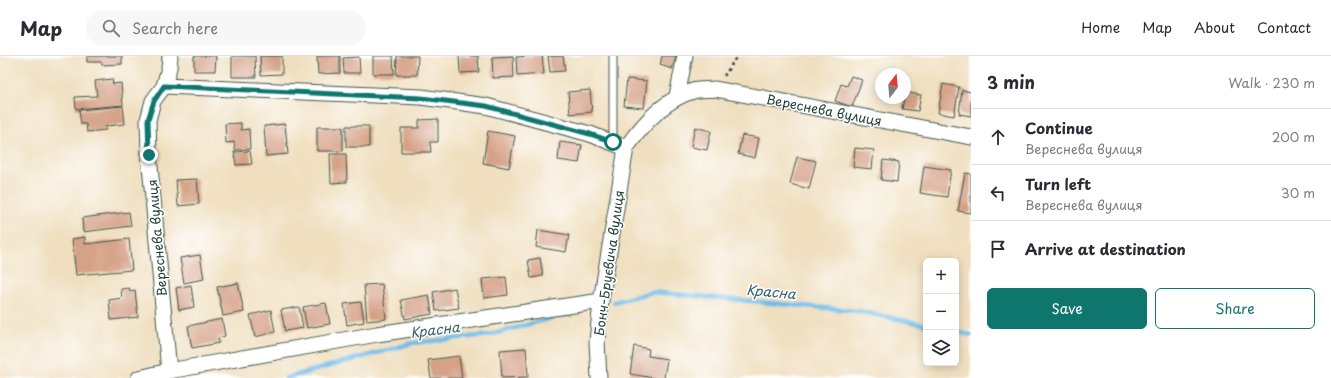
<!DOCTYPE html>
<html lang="en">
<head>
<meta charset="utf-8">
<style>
  :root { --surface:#fff; --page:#f7f7f7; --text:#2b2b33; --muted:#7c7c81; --line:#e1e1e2; --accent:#0f766e }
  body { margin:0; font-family:"Playpen Sans",sans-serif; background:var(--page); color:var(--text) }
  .controls { position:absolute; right:12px; bottom:12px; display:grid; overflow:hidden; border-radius:6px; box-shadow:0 2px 10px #0003 }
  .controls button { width:36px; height:36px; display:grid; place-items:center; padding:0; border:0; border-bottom:1px solid var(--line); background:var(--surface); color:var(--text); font:20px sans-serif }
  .compass { position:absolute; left:875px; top:12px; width:36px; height:36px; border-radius:50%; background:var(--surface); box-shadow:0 2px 10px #0003; rotate:16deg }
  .stop { position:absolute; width:12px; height:12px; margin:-9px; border:3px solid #0f766e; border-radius:50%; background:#fff }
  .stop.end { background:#0f766e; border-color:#fff; box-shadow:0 1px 4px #0008 }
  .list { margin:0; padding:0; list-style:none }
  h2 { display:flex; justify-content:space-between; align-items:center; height:52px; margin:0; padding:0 16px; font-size:17px }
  h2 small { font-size:13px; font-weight:400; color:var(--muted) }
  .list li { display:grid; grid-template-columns:26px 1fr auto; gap:12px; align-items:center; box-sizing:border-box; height:56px; padding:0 16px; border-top:1px solid var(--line) }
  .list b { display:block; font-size:15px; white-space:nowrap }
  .list p { margin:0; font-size:13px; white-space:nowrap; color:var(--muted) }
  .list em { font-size:13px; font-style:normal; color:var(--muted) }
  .actions { display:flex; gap:8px; padding:12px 16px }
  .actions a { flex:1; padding:9px 0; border:1px solid var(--accent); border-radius:6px; text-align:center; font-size:14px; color:var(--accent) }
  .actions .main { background:var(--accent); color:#fff }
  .icon { flex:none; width:22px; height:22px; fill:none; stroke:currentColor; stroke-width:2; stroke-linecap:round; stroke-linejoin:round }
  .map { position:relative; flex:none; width:971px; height:322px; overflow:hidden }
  header { display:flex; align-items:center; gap:24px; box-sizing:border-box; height:56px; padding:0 20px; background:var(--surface); border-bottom:1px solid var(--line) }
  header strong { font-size:19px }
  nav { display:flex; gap:22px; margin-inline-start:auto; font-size:14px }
  .search { width:280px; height:36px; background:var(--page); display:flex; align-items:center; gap:10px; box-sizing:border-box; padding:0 14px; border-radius:22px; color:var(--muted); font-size:15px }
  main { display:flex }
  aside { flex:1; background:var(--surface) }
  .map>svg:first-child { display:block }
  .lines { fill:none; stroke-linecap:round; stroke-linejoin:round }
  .stream { stroke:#6fbde9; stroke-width:4.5 }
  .building { fill:#d5a187 }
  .service-casing { stroke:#3e5549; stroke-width:9 }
  .minor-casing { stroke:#3e5549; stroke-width:17 }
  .path { stroke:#3e5549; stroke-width:2.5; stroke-dasharray:3 3; stroke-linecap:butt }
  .service { stroke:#fff; stroke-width:7 }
  .minor { stroke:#fff; stroke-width:15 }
  .route { stroke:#0f766e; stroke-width:5 }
  .labels { text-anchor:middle; stroke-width:3; stroke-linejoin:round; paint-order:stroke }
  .street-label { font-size:13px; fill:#1f3d34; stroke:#fff }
  .water-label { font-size:14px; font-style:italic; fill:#37636a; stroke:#fff }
</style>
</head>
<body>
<header>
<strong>Map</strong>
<div class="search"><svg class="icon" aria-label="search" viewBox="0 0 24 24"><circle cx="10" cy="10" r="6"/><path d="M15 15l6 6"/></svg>Search here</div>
<nav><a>Home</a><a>Map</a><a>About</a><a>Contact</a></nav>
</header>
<main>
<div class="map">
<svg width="971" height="322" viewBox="0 0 971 322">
  <rect width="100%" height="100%" fill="#fff"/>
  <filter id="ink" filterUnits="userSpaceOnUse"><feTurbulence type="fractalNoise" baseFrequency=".025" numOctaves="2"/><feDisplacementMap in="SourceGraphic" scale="8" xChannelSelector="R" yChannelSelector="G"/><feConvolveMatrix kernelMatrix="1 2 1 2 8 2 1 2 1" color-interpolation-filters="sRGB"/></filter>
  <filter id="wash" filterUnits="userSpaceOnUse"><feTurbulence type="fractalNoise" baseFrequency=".012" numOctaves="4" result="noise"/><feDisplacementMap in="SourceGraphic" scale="16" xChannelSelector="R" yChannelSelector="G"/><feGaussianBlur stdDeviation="0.9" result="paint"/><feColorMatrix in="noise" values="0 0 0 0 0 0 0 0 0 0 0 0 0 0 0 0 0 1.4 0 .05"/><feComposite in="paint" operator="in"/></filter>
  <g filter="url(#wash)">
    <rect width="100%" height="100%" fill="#f0dfbf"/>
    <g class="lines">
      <path class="stream" d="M 614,246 L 652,236 L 858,255 L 926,269
        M 956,276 L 971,279
        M 286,322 L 413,287 L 489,279 L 578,255"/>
    </g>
    <g id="blocks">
      <path class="building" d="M 87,0 L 122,0 L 122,8 L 102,9 L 101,6 L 87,6 Z
        M 194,0 L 216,0 L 215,15 L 194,15 Z
        M 232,0 L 255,0 L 256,21 L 232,21 Z
        M 260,0 L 282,0 L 282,18 L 261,19 Z
        M 317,0 L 340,0 L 340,17 L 318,18 Z
        M 373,0 L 393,0 L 394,18 L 373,18 Z
        M 397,0 L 418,0 L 417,19 L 396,19 Z
        M 459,0 L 478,0 L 479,16 L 460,17 Z
        M 513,0 L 514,21 L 493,22 L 492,1 Z
        M 532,0 L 542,0 L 544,18 L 517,20 L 516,1 Z
        M 548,0 L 563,0 L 565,15 L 550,16 Z
        M 662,0 L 676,0 L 672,13 L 660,9 Z
        M 359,1 L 360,17 L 344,17 L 343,2 Z
        M 851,20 L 862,24 L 852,51 L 835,45 L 841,28 L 847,30 Z
        M 112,23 L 113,28 L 121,27 L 123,49 L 76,53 L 75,41 L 97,40 L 95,25 Z
        M 627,23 L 647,25 L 644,52 L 624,50 Z
        M 943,28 L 959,31 L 954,60 L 938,57 Z
        M 590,34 L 592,56 L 570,58 L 568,36 Z
        M 962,34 L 971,36 L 971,60 L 959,58 Z
        M 905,36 L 921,39 L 918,55 L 902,53 L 904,42 L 905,42 Z
        M 123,50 L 125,68 L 106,70 L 106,74 L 87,76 L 86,68 L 81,68 L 79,54 Z
        M 438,63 L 438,86 L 430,86 L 431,96 L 401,96 L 401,72 L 419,72 L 419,64 Z
        M 241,67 L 241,74 L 249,73 L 250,93 L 235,94 L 234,86 L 226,87 L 225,68 Z
        M 285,68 L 288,98 L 266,100 L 264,70 Z
        M 346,70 L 369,70 L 369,91 L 346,91 Z
        M 317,71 L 343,71 L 343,95 L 317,95 Z
        M 695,71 L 711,75 L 707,94 L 691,91 Z
        M 488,75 L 515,80 L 509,112 L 483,107 Z
        M 742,79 L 759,82 L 755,102 L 738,98 Z
        M 560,86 L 582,89 L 579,107 L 558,104 Z
        M 855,92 L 874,94 L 872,113 L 853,111 Z
        M 250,95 L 252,108 L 236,109 L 234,96 Z
        M 330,98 L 346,98 L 347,126 L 331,127 Z
        M 797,101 L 816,105 L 809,133 L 790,128 Z
        M 883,104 L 899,106 L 897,126 L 881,124 Z
        M 924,110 L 951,114 L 947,141 L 920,137 Z
        M 965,117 L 971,118 L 971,157 L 958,155 Z
        M 197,123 L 199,148 L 178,150 L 176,124 Z
        M 129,156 L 131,170 L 83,176 L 82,162 Z
        M 538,174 L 569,179 L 566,196 L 536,191 Z
        M 85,181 L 85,188 L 129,183 L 132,214 L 76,219 L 72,183 Z
        M 200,199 L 204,223 L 184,227 L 180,202 Z
        M 540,202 L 543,220 L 531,222 L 528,204 Z
        M 506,221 L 508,239 L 484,242 L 482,223 Z
        M 238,227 L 244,256 L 223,260 L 217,231 Z
        M 382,228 L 386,263 L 367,265 L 364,229 Z
        M 191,229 L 194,251 L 179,254 L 176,232 Z
        M 129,232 L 130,235 L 135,234 L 138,261 L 111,264 L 109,244 L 122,242 L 121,233 Z
        M 455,232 L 459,252 L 436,255 L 433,236 Z
        M 429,239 L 432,258 L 405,263 L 401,244 Z
        M 361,246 L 364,266 L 347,269 L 344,248 Z
        M 326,247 L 330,268 L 307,272 L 303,251 Z
        M 299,251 L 303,272 L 285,275 L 281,254 Z
        M 271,254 L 275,276 L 255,281 L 250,259 Z
        M 222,263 L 225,280 L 218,282 L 219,287 L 192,292 L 188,270 Z
        M 634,290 L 649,293 L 648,300 L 667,303 L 664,322 L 654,322 L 630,318 Z
        M 526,292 L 528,321 L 502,322 L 500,294 Z
        M 459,300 L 462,322 L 431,322 L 428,304 Z"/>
    </g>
  </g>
  <g filter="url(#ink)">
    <use href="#blocks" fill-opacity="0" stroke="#3e5549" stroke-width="1"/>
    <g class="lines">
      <g class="service-casing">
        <path id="service" d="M 613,0 L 613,86"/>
      </g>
      <g class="minor-casing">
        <path id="minor" d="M 164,30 L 421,41 L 486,50 L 590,78 L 626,92 C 642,69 665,43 693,35 C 700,33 708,34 715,33 L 971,81
          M 677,40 L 685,0
          M 169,315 L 149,99 L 148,64 L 153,45 L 164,30 L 169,12 L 170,0
          M 139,322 L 169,315 L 377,278 L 601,245
          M 599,322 L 597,286 L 601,245 L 626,92"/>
      </g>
      <path class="path" d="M 724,20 L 737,0"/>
      <use href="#service" class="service"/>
      <use href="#minor" class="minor"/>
    </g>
  </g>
  <g class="lines" filter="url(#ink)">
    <path class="route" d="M 149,99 L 148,64 L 154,45 L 164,30 L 421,42 L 486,50 L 590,78 L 613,86"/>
  </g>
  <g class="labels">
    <g class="street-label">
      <text transform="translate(824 54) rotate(11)" y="5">Вереснева вулиця</text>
      <text transform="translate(157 182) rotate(-95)" y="5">Вереснева вулиця</text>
      <text transform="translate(609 207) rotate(-82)" y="5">Бонч-Бруєвича вулиця</text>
    </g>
    <g class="water-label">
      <text transform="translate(771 236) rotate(5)" y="5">Красна</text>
      <text transform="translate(435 274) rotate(-7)" y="5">Красна</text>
    </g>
  </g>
</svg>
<div class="controls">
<button>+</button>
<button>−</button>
<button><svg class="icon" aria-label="layers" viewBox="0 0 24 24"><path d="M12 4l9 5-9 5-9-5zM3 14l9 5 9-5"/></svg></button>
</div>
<svg class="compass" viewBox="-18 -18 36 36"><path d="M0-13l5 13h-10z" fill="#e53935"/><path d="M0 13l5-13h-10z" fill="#7c7c81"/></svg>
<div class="stop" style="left:613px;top:86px"></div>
<div class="stop end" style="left:149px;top:99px"></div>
</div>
<aside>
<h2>3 min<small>Walk · 230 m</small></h2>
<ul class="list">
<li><svg class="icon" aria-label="ahead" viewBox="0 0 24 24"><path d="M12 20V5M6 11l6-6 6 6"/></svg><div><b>Continue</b><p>Вереснева вулиця</p></div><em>200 m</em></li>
<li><svg class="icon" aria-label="left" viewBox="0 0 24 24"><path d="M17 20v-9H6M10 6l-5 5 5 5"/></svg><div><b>Turn left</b><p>Вереснева вулиця</p></div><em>30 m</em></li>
<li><svg class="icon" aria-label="arrive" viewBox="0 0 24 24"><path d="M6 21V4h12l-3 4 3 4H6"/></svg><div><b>Arrive at destination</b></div></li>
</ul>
<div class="actions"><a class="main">Save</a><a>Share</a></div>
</aside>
</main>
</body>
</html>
